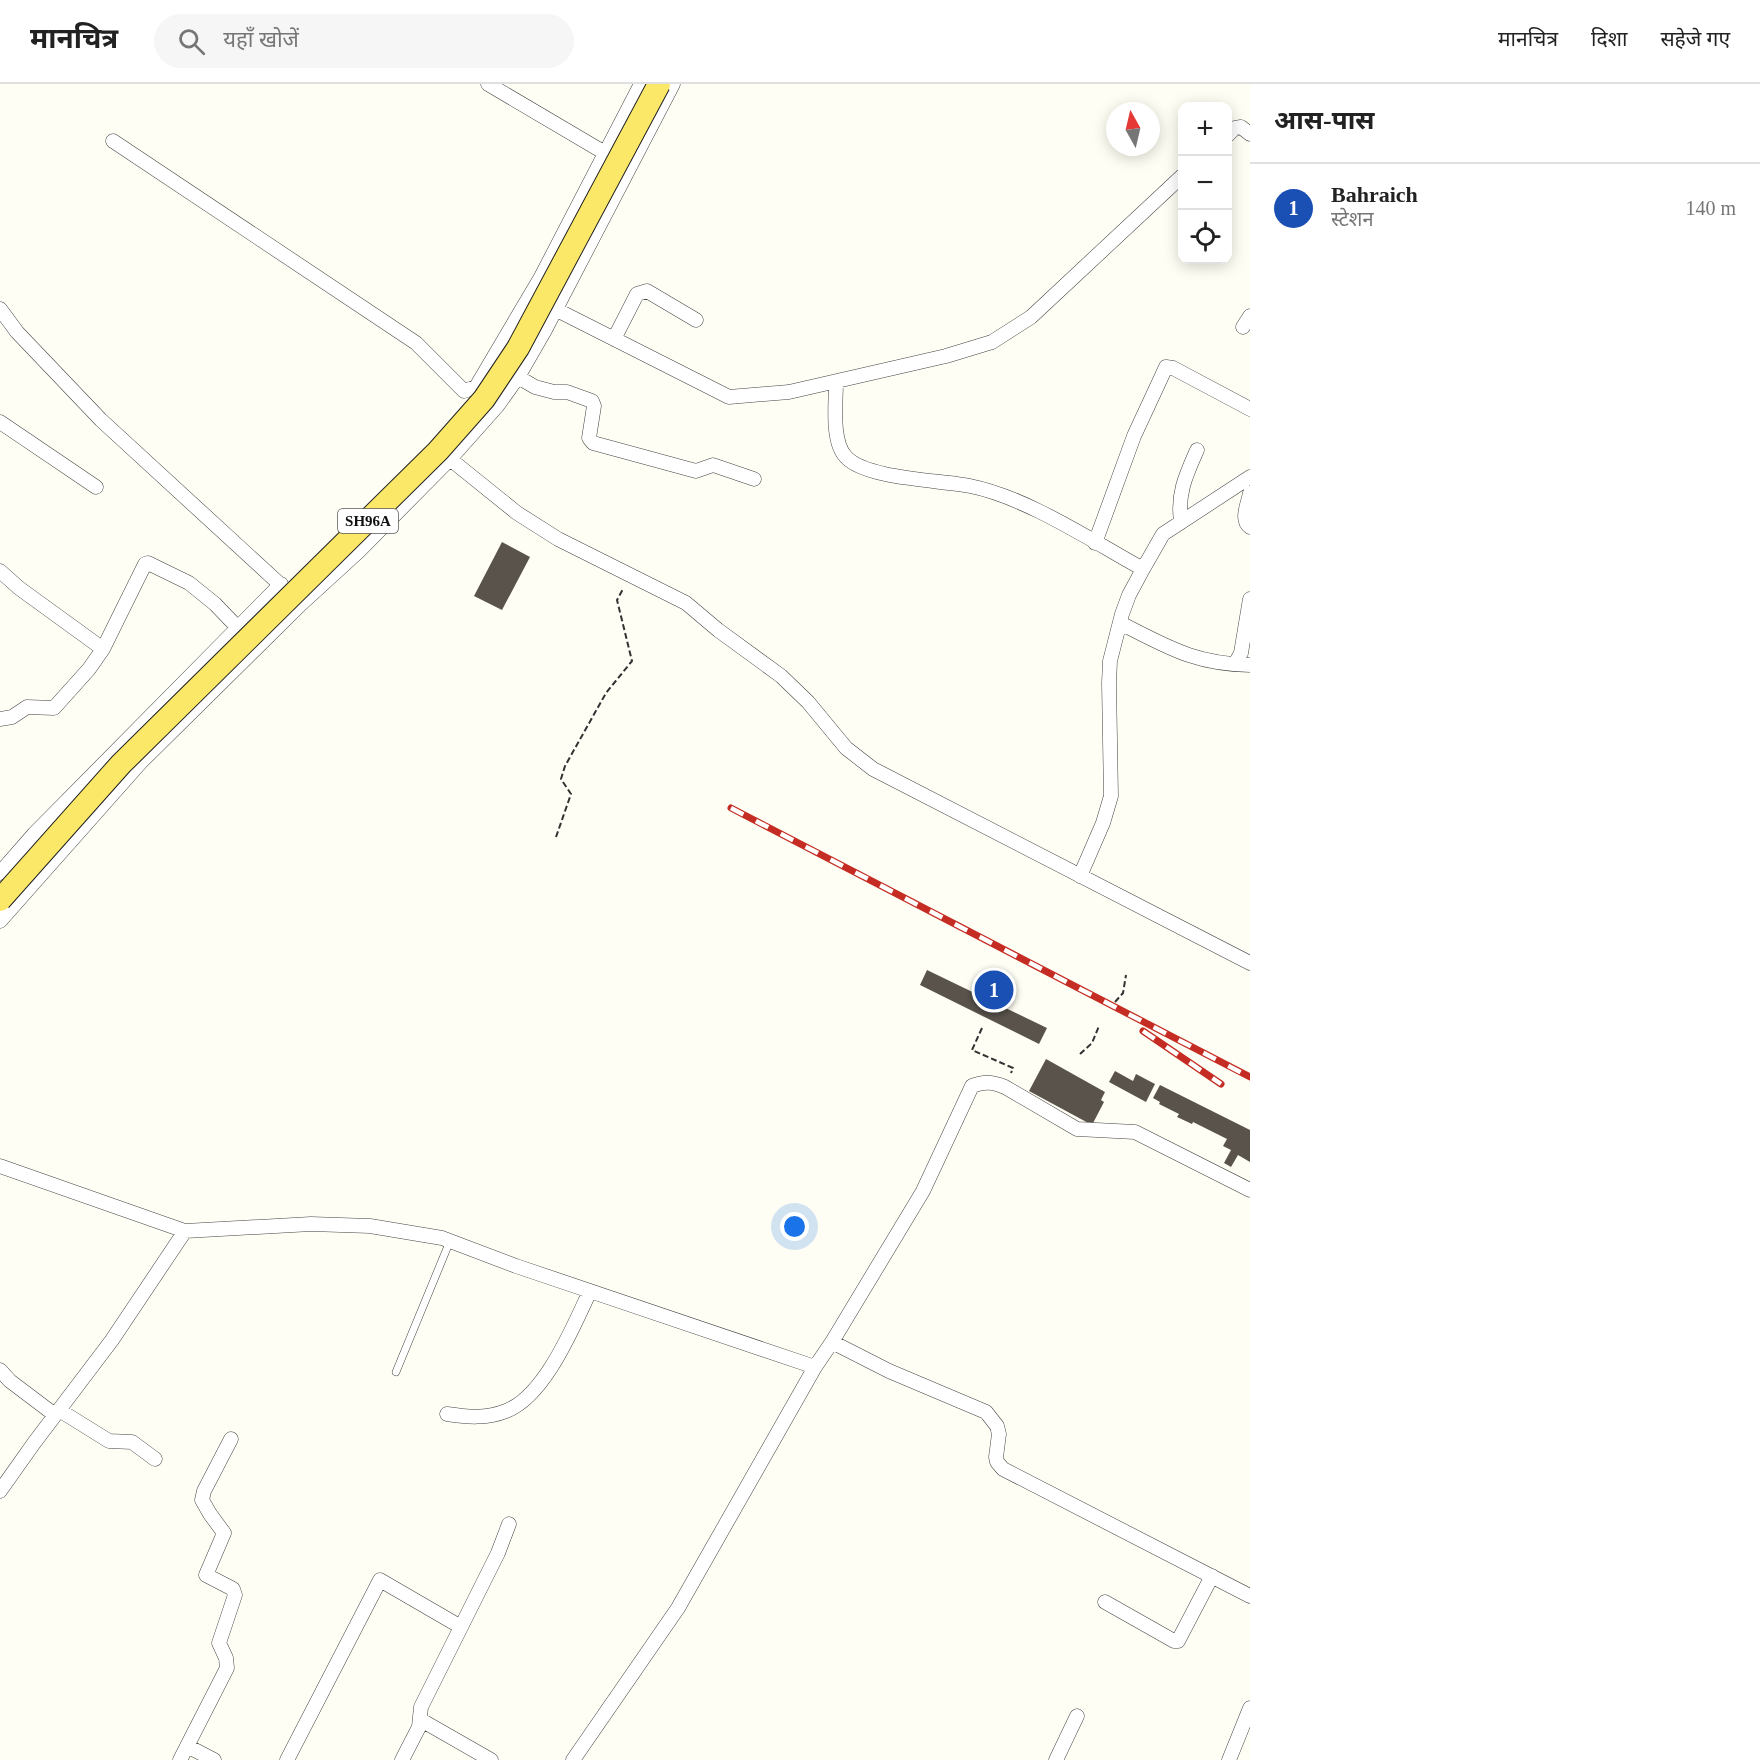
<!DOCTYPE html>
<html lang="hi">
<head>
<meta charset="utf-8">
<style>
  :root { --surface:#fff; --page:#f6f6f6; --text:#222; --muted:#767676; --line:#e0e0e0; --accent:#d93025 }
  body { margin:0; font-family:"Times New Roman","Noto Sans Devanagari",serif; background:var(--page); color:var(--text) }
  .controls { position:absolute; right:18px; top:18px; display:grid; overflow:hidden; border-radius:12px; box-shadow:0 3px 15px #0003 }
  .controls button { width:54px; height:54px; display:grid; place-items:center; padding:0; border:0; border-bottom:2px solid var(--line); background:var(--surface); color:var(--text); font:30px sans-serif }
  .compass { position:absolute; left:1106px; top:18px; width:54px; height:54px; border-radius:50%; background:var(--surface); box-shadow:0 3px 15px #0003; rotate:352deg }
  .you { position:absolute; left:795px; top:1143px; width:21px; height:21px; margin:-15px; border:4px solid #fff; border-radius:50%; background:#1a73e8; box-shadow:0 0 0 9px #1a73e833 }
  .badge { display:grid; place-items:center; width:39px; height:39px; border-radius:50%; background:var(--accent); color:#fff; font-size:20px; font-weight:700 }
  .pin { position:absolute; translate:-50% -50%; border:3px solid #fff; box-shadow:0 2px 6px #0006 }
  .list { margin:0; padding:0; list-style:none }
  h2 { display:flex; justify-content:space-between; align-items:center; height:78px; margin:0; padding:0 24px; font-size:26px }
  h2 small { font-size:20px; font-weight:400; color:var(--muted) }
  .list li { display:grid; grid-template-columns:39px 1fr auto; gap:18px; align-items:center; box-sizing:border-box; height:90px; padding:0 24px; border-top:2px solid var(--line) }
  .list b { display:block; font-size:22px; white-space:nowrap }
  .list p { margin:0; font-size:20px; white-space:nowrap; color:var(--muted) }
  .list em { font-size:20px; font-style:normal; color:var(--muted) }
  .icon { flex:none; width:33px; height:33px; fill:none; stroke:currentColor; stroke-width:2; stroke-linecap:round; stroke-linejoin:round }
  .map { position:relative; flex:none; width:1250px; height:1676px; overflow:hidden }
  header { display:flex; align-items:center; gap:36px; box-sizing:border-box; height:84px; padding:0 30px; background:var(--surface); border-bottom:2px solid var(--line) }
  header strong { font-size:28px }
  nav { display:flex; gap:33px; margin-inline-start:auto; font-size:21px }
  .search { width:420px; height:54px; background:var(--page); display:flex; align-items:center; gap:15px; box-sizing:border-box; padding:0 21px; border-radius:33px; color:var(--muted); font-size:22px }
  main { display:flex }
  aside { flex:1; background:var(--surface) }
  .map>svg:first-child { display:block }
  .building { fill:#5a534c }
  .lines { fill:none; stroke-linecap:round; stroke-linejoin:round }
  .lane-casing { stroke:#434343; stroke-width:8 }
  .street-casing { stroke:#434343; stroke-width:15 }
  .path { stroke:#323232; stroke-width:2; stroke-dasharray:6 3; stroke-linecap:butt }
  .lane { stroke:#fff; stroke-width:7 }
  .street { stroke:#fff; stroke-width:14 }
  .rail-casing { stroke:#c52d24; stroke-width:7 }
  .rail { stroke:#fff; stroke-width:4.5; stroke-dasharray:14; stroke-linecap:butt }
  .primary-bridge-casing { stroke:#212121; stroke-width:24; stroke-linecap:butt }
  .primary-bridge { stroke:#fbe768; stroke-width:22 }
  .labels { text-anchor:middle; stroke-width:6; stroke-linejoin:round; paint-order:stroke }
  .shield { fill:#fff; stroke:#585858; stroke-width:1.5 }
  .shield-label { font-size:15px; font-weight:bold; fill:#101010 }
</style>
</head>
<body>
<header>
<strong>मानचित्र</strong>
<div class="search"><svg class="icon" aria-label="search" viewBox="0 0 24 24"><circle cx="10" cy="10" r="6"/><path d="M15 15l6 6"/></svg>यहाँ खोजें</div>
<nav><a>मानचित्र</a><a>दिशा</a><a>सहेजे गए</a></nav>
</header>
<main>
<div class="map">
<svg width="1250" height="1676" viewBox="0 0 1250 1676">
  <rect width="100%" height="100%" fill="#fffef4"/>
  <path class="building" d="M 502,458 L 530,473 L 502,526 L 474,512 Z
    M 927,886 L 1047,944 L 1039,960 L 920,901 Z
    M 1046,975 L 1105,1008 L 1101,1016 L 1104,1018 L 1092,1041 L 1029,1007 Z
    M 1115,987 L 1133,997 L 1136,990 L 1155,1000 L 1146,1018 L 1109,998 Z
    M 1160,1001 L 1250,1046 L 1250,1078 L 1238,1071 L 1231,1083 L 1224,1079 L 1231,1066 L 1223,1062 L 1227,1055 L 1193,1038 L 1192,1040 L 1177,1033 L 1179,1030 L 1159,1020 L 1160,1018 L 1153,1014 Z"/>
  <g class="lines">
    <g class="lane-casing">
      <path id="lane" d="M 396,1288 L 450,1157"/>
    </g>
    <g class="street-casing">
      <path id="street" d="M 488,0 L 605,69
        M 1228,51 L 1235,44 L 1241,43 L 1250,50
        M 113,57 L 416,259 L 464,307 L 476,303 L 541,193 L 641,0
        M 0,225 L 17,248 L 101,336 L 297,516
        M 555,225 L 729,313 L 789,308 L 946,272 L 992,258 L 1031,233 L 1182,92
        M 1243,243 L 1250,232
        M 614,255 L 637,210 L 647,207 L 696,236
        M 518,293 L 535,303 L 554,308 L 567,308 L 592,317 L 594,322 L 589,354 L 593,359 L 696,387 L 713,381 L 754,395
        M 836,298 C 836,318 831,358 846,373 C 866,395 940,396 970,402 C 1026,413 1092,457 1143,485 L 1129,511 L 1122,530 L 1110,577 L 1109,599 L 1111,712 L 1103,739 L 1080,792
        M 0,338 L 96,403
        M 450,375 L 517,429 L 558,455 L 686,519 L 718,546 L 781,592 L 808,618 L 846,664 L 873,685 L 1250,879
        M 1250,409 C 1248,420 1240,436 1250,443
        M 1181,437 C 1177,410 1186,391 1197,366
        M 1095,459 L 1134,352 L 1166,283 L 1173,284 L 1250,325
        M 1143,485 L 1163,450 L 1250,393
        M 0,487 L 19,504 L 103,565
        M 1120,539 C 1168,563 1194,580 1250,581
        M 1235,580 L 1241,569 L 1250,515
        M 0,635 L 12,633 L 27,623 L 54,624 L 89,585 L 103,565 L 145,480 L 148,479 L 189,499 L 215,520 L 238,544
        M 0,789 L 34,750 L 281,500
        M 0,837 L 140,679 L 301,520 L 359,467 L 450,375 L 498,321 L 518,293 L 545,246 L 673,0
        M 0,1082 L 185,1147 L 311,1140 L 370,1142 L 442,1154 L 516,1182 L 815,1283 L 678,1524 L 573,1676
        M 832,1258 L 889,1287 L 986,1328 L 997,1342 L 999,1350 L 996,1373 L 997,1378 L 1003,1385 L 1250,1512
        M 815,1283 L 832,1258 L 923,1107 L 972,1002 C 984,997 993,998 1005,1003 L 1077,1045 L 1135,1048 L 1250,1106
        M 0,1286 L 10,1297 L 55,1331
        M 59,1326 L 109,1357 L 132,1358 L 155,1375
        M 447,1330 C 467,1333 486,1335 506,1327 C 545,1312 573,1243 590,1207
        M 0,1407 L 34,1359 L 112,1256 L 185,1147
        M 1105,1518 L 1174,1557 L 1178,1557 L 1212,1492
        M 421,1636 L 491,1676
        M 187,1662 L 214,1676
        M 180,1676 L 227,1584 L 226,1574 L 219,1559 L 235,1511 L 233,1505 L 206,1491 L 224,1449 L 210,1430 L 202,1416 L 204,1407 L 231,1355
        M 287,1676 L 380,1496 L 461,1543
        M 402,1676 L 419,1643 L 421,1623 L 498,1469 L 509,1440
        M 1056,1676 L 1077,1632
        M 1229,1676 L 1250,1624"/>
    </g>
    <path class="path" d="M 556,753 L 571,710 L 561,695 L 565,682 L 606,609 L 632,577 L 617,516 L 623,505
      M 1115,918 L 1123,909 L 1126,891
      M 982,944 L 972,966 L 1013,984 L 1011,989
      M 1080,970 L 1092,959 L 1099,942"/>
    <use href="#lane" class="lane"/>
    <use href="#street" class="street"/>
    <g class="rail-casing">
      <path id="rail" d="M 731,724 L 1250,993
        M 1143,947 L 1221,1000"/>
    </g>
    <use href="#rail" class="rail"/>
    <g class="primary-bridge-casing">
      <path id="primary-bridge" d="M 0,816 L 121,680 L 438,367 L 484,315 L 518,264 L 659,0"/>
    </g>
    <use href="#primary-bridge" class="primary-bridge"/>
  </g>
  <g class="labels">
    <rect class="shield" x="338" y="425" width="60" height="24" rx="4.5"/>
    <g class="shield-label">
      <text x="368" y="442">SH96A</text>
    </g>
  </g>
</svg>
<div class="controls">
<button>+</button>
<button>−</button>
<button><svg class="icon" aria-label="locate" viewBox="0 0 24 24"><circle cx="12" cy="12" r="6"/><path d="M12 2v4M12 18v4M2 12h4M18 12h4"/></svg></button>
</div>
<svg class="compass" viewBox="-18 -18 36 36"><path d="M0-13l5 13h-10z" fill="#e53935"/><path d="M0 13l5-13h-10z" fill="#767676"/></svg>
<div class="you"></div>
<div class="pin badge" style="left:994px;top:906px;background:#1a4fb4">1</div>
</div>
<aside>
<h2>आस-पास<small></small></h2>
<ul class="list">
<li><span class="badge" style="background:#1a4fb4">1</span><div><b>Bahraich</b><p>स्टेशन</p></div><em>140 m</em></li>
</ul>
</aside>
</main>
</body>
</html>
